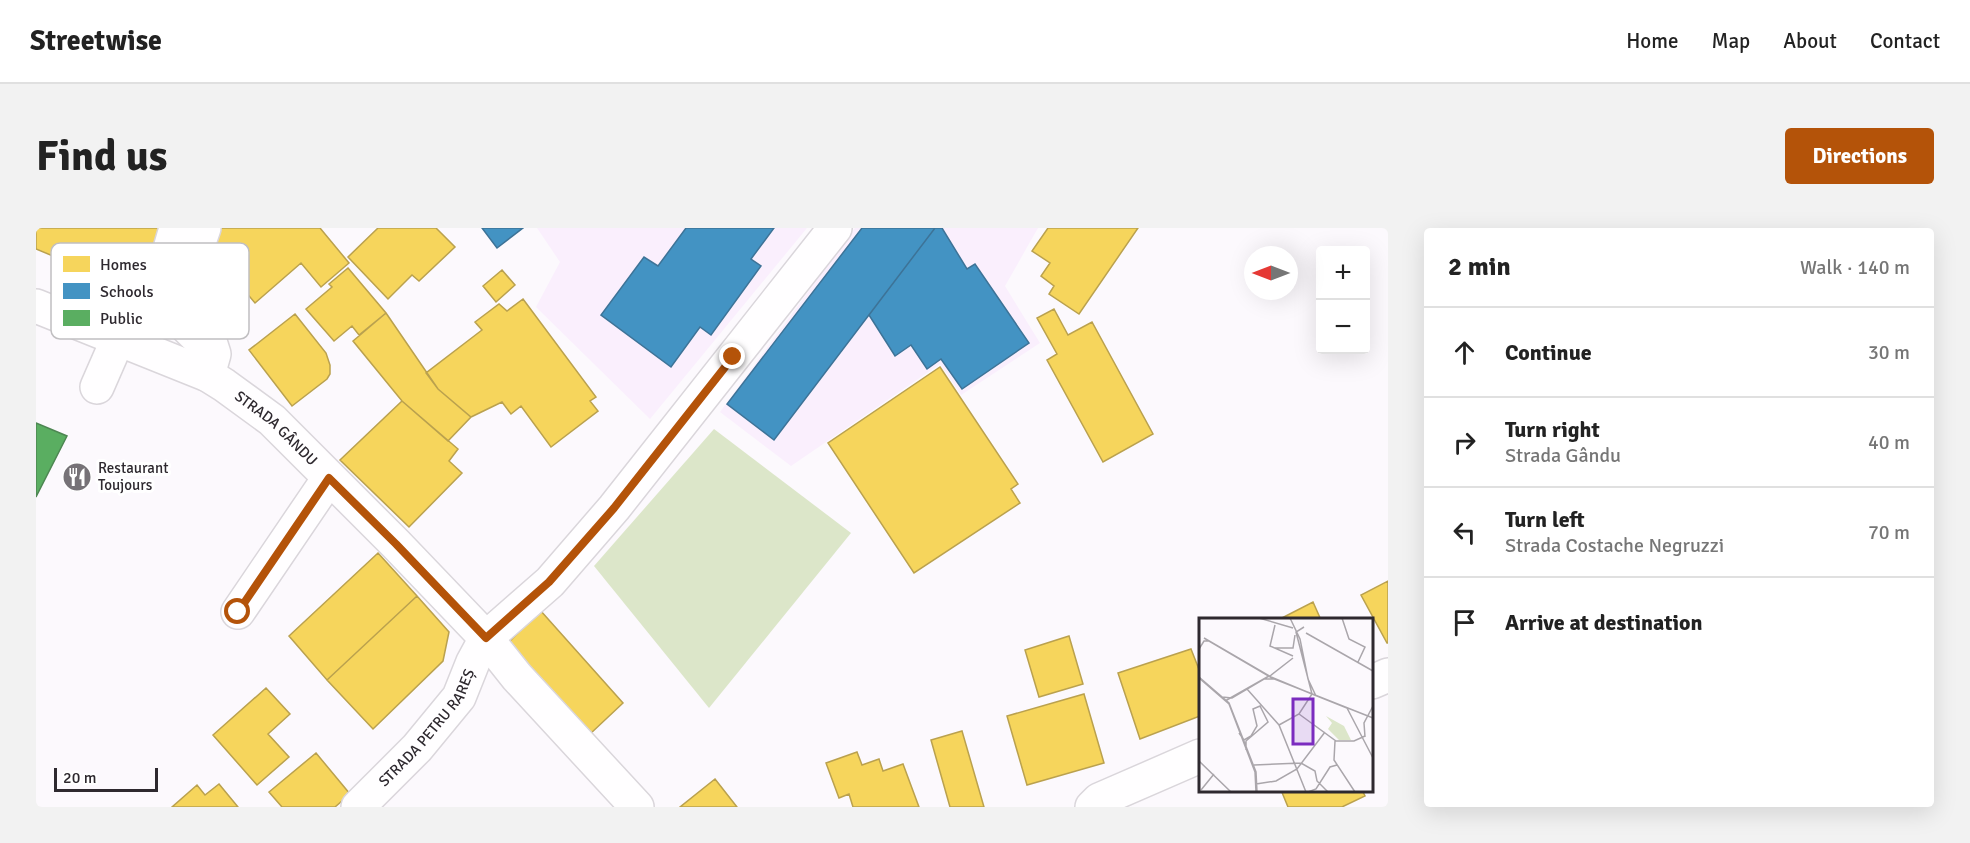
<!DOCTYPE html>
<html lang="en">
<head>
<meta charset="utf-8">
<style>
  :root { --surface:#fff; --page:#f2f2f2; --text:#222; --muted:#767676; --line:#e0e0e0; --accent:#b45309 }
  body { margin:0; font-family:Signika,sans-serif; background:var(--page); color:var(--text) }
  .controls { position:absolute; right:18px; top:18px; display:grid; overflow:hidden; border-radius:6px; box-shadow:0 6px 24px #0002 }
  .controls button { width:54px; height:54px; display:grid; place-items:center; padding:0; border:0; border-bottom:2px solid var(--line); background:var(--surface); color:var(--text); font:30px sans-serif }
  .compass { position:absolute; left:1208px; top:18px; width:54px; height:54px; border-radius:50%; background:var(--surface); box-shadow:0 6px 24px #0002; rotate:270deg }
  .scale { position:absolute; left:18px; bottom:15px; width:104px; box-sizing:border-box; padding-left:6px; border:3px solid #2e292f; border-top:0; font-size:16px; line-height:21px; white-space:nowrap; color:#2e292f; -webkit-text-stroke:4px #fff; paint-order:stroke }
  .stop { position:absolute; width:18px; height:18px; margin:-14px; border:4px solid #b45309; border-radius:50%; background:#fff }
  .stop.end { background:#b45309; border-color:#fff; box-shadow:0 2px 6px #0008 }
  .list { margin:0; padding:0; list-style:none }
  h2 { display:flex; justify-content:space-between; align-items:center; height:78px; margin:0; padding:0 24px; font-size:26px }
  h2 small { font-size:20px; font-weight:400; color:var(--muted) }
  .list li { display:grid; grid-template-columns:39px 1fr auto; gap:18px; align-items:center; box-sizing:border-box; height:90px; padding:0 24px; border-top:2px solid var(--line) }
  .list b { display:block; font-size:22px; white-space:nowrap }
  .list p { margin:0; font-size:20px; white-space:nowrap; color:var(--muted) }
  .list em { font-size:20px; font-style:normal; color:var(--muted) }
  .icon { flex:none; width:33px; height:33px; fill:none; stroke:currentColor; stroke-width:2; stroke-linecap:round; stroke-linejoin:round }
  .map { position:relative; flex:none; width:1352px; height:579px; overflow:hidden; border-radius:6px }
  header { display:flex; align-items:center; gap:36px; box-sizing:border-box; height:84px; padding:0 30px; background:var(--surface); border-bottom:2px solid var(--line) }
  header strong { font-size:28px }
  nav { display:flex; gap:33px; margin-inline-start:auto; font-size:21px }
  .intro { display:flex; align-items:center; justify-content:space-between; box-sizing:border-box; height:144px; padding:0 36px }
  h1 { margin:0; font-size:42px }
  .button { padding:15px 27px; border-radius:6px; background:var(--accent); color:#fff; font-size:21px; font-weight:700 }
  main { display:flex; gap:36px; padding:0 36px }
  aside { flex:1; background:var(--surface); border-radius:6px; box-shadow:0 6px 24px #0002 }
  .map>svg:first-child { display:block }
  .built { fill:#faeffd }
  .green { fill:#dce6c9 }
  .homes { fill:#f6d55c; stroke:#baa14e; stroke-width:1.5 }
  .schools { fill:#4393c3; stroke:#3d7397; stroke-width:1.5 }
  .public { fill:#5aae61; stroke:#4d8652; stroke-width:1.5 }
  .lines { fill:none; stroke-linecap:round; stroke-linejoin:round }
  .minor-casing { stroke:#dad6db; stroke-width:36 }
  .minor { stroke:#fffeff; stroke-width:33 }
  .route { stroke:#b45309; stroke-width:8 }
  .labels { text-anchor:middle; stroke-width:6; stroke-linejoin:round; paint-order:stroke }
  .street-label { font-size:15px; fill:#2e292f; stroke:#fff }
  .poi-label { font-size:15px; fill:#2e292f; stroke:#fff; text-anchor:start }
  .inset-road { fill:none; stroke:#aaa6ab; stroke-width:1.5 }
  .view { fill:#7b2cbf; fill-opacity:0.15; stroke:#7b2cbf; stroke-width:3 }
  .inset-edge { fill:none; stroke:#2e292f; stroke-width:3 }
  .key { fill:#fff; stroke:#c0bfc1; stroke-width:1.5 }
  .key-label { font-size:16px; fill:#2e292f }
</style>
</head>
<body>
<header>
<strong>Streetwise</strong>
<nav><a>Home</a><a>Map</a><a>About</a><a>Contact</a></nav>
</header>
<div class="intro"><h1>Find us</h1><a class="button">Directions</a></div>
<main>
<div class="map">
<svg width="1352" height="579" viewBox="0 0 1352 579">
  <rect width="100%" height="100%" fill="#fcf9fd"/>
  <path class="built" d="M 501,0 L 771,0 L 614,191 L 500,79 L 524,34 Z
    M 819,0 L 1002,0 L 969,58 L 1004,115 L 925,167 L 904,136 L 755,238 L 684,184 Z"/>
  <path class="green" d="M 678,201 L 815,305 L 673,480 L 558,338 Z"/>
  <path class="homes" d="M 0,0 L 125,0 L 112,31 L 99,26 L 87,57 L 0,21 Z
    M 181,0 L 284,0 L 313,35 L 285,59 L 265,35 L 219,75 L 166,12 Z
    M 342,0 L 400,0 L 419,19 L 383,53 L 376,47 L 352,71 L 312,29 Z
    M 1012,0 L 1102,0 L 1043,86 L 1013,66 L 1018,58 L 1005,48 L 1014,35 L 996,23 Z
    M 312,40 L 350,85 L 323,107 L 316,98 L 298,113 L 270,81 L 296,59 L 293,56 Z
    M 466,42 L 479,57 L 460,74 L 447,58 Z
    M 487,71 L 560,169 L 554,173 L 562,183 L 515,219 L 485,178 L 475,186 L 466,174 L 435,189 L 402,161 L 390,145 L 446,102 L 439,94 L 463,76 L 471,83 Z
    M 1018,81 L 1032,107 L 1056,94 L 1117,206 L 1067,234 L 1011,132 L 1021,126 L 1001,90 Z
    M 350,85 L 402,161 L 435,189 L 412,213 L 366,173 L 317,113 Z
    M 259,86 L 290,125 L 294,137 L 294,146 L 291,151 L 256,178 L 213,122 Z
    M 904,139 L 982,256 L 975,261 L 984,275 L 878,345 L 792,215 Z
    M 366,173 L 422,221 L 413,233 L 426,245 L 373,299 L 304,232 Z
    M 342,325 L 381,368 L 291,452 L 253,408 Z
    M 1352,353 L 1352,415 L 1351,415 L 1325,367 Z
    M 381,368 L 413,404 L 407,433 L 337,501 L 291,452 Z
    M 1277,374 L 1285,392 L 1242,392 Z
    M 504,382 L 587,475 L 553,507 L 472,415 Z
    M 1033,408 L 1047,456 L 1003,469 L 989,422 Z
    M 1155,421 L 1164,444 L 1164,488 L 1104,511 L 1082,445 Z
    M 230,460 L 254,486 L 232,506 L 253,529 L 221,557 L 177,507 Z
    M 1048,466 L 1068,535 L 991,557 L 971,488 Z
    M 926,503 L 948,579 L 914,579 L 895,512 Z
    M 821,524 L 826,537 L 843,531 L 847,543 L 867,536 L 883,579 L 817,579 L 813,566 L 803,570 L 790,535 Z
    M 280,525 L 314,566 L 299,579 L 246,579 L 233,564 Z
    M 679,551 L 701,579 L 644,579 Z
    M 183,556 L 202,579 L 136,579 L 161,557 L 169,567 Z
    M 1245,562 L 1326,562 L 1329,568 L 1306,579 L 1252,579 Z"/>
  <path class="schools" d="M 446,0 L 487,0 L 461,20 Z
    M 650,0 L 738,0 L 715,31 L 725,38 L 675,107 L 664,99 L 635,139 L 565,87 L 608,29 L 622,38 Z
    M 826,0 L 899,0 L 738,212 L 691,176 Z
    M 899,0 L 906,0 L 931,41 L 939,36 L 993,115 L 926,161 L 905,131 L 891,141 L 875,117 L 859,128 L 833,87 Z"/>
  <path class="public" d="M 0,195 L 31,208 L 0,269 Z"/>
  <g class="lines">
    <g class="minor-casing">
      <g id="minor">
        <path d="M 140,0 L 131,31 L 140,88 L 175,123"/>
        <path d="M 168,0 L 157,32 L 156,57 L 178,126 L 172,147"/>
        <path id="s1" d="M 0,78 L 172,147 L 188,157 L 236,192 L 360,316 L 450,410 L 481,449 L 601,579"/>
        <path d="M 61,159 L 82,111"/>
        <path d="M 202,384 L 293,250"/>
        <path d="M 1336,454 L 1352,447"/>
        <path id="s2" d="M 322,579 L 381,520 L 423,469 L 437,434 L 450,410 L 514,354 L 578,280 L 799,0"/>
        <path d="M 1056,579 L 1063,572 L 1164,528"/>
      </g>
    </g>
    <use href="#minor" class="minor"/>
  </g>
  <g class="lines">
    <path class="route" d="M 202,384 L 293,250 L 360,316 L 450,410 L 513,354 L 578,280 L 697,129"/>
  </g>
  <defs>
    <g id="restaurant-disc" transform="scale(1.5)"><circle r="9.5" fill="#767277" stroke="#fff"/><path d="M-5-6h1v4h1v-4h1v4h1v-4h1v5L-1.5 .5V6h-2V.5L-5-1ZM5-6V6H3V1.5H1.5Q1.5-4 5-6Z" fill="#fff"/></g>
  </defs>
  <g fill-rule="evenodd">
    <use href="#restaurant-disc" x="41" y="249"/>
  </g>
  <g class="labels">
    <g class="street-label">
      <text dy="5" stroke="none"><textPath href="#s1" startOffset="272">STRADA GÂNDU</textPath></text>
      <text dy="5" stroke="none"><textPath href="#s2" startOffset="106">STRADA PETRU RAREȘ</textPath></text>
    </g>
    <g class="poi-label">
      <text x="62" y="245">Restaurant<tspan x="62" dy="17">Toujours</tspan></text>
    </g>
  </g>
  <g transform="translate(1163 390)">
    <rect width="174" height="174" fill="#fcf9fd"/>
    <path d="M 127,98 L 145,108 L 152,122 L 140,122 L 129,111 L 133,105 Z" fill="#dce6c9"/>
    <path class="inset-road" d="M 60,0 L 94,10M 91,0 L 101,21 L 109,61 L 117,78M 143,0 L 150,21 L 166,29 L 159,44M 76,7 L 71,28 L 94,38M 105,9 L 97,14 L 113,76M 107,15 L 174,53M 5,20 L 72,59 L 113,76M 76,30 L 94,30 L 96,17M 0,31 L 5,23 L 10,23 L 73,60 L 174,100M 71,58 L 94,40M 0,59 L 30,85 L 57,154 L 58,174M 0,60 L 30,86 L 56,154 L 57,174M 48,71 L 80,107 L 107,174M 23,79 L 33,80 L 65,61 L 76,61M 26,83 L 70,58M 100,96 L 137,123 L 155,123 L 166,118M 80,107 L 100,96 L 113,76 L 148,90 L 174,140M 40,115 L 45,122 L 52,118 L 58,108 L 54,91 L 61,88 L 69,104 L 47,123 L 47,132M 166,119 L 165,105 L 174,88M 136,123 L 135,142 L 156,174M 0,143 L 32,174M 55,147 L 102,145 L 116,153 L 118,163 L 129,174M 57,166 L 77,163 L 98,151 L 126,114M 2,172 L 15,156M 109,174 L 117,171 L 131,149 L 138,147"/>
    <path class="view" d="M 94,81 L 114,81 L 114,126 L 94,126 Z"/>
    <rect width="174" height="174" class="inset-edge"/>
  </g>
  <rect x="15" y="15" width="198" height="96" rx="9" class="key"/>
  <rect x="27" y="28" width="27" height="16" fill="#f6d55c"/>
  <rect x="27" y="55" width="27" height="16" fill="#4393c3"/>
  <rect x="27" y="82" width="27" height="16" fill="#5aae61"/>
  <g class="key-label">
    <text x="64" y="42">Homes</text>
    <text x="64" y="69">Schools</text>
    <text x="64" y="96">Public</text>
  </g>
</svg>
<div class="controls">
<button>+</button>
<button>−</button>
</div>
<svg class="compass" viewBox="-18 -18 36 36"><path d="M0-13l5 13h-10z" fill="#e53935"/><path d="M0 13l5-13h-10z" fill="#767676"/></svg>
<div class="scale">20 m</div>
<div class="stop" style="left:202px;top:384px"></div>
<div class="stop end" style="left:697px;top:129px"></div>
</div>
<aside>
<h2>2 min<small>Walk · 140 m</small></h2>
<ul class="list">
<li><svg class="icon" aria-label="ahead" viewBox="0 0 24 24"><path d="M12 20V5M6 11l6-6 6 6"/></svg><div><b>Continue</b></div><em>30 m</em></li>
<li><svg class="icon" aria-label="right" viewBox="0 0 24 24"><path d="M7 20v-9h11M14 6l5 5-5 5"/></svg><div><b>Turn right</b><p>Strada Gându</p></div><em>40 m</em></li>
<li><svg class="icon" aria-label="left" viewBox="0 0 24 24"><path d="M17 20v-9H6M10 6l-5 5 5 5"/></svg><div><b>Turn left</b><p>Strada Costache Negruzzi</p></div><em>70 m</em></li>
<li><svg class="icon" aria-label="arrive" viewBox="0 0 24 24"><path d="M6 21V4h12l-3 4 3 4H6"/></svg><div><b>Arrive at destination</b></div></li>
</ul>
</aside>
</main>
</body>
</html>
